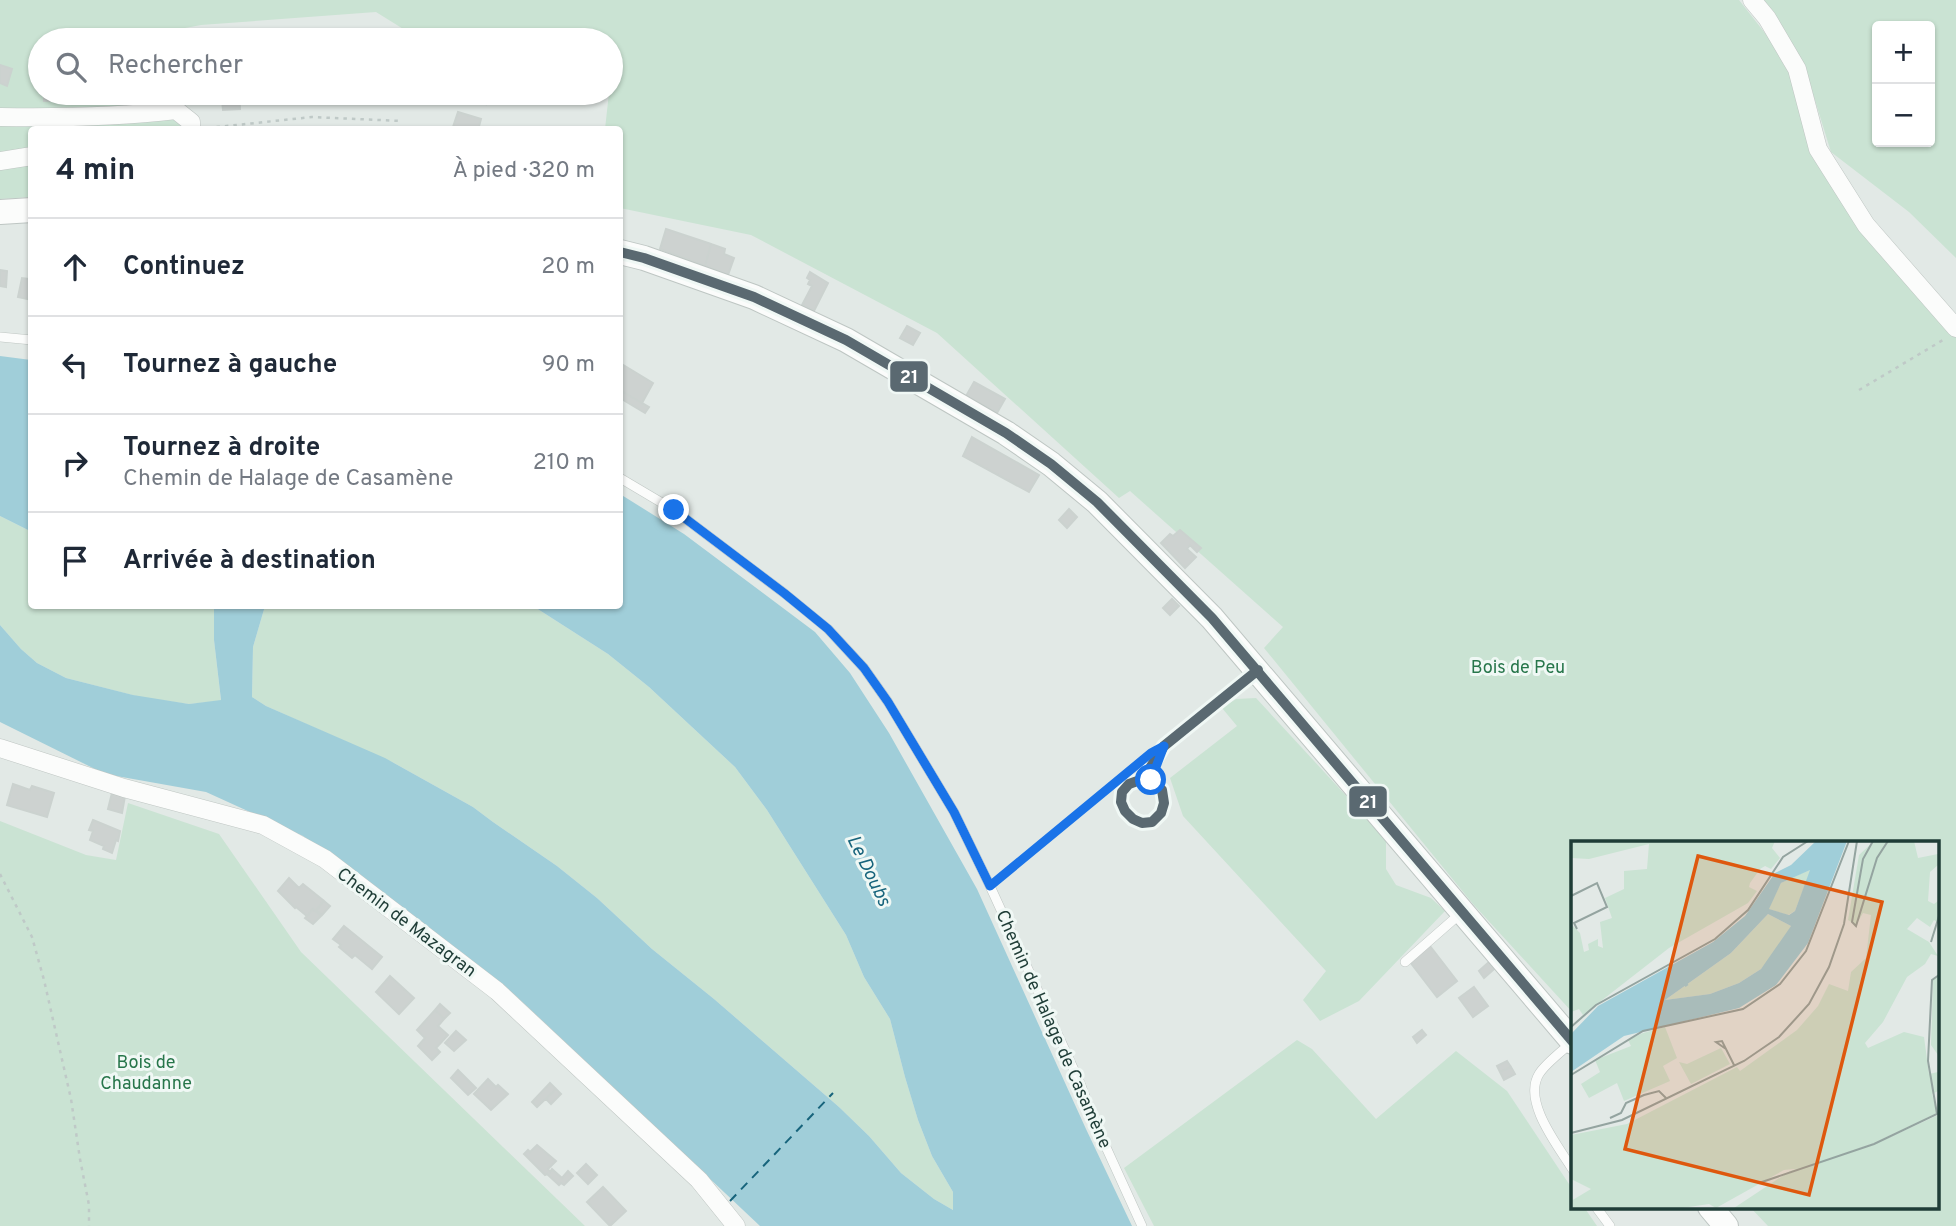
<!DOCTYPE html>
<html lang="fr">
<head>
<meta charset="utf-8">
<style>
  :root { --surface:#fff; --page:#f2f2f3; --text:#1f2937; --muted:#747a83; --line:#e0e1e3 }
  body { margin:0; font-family:Overpass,sans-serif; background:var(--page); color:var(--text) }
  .controls { position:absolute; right:21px; top:21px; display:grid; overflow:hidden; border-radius:7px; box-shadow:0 2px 5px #0004 }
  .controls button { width:63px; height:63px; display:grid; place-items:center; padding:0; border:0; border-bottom:2px solid var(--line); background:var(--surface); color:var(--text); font:35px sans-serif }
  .stop { position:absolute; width:21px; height:21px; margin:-16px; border:5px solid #1a73e8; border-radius:50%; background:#fff }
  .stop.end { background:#1a73e8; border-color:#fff; box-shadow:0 2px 7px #0008 }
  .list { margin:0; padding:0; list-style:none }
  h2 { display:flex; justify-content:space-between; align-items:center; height:91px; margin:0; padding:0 28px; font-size:30px }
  h2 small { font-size:23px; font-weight:400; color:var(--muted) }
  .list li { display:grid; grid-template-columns:46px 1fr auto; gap:21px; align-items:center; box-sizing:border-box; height:98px; padding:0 28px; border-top:2px solid var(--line) }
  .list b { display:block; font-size:26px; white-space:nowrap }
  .list p { margin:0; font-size:23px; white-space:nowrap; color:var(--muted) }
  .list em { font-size:23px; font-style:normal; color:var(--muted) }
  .icon { flex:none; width:38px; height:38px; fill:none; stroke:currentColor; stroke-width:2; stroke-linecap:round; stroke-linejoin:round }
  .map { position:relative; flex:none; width:1956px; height:1226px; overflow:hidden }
  .search { position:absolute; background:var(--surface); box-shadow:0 2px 5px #0004; left:28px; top:28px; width:595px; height:77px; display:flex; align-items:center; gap:18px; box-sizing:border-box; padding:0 24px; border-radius:38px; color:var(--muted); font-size:26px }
  .panel { position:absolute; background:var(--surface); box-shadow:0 2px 5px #0004; left:28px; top:126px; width:595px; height:483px; border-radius:7px }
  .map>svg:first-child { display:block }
  .green { fill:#cae3d3; fill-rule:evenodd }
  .water { fill:#a0ced9 }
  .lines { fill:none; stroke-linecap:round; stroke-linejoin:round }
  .ferry { stroke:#17647c; stroke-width:2; stroke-dasharray:9 7; stroke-linecap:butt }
  .building { fill:#cdd2d0; stroke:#cbd2cf; stroke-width:2 }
  .lane-casing { stroke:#bfc6c3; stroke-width:10 }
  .street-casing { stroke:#bfc6c3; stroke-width:19 }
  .secondary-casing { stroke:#bec6c3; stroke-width:26 }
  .path { stroke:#bfc9c7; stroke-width:2.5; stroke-dasharray:3.5 5; stroke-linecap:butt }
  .lane { stroke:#fbfcfb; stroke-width:9 }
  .street { stroke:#fbfcfb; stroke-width:18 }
  .secondary { stroke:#fbfcfb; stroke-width:24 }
  .bus-1-casing { stroke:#f0f8f5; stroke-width:16 }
  .bus-1 { stroke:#5a6971; stroke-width:10 }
  .route { stroke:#1a73e8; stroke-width:9 }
  .labels { text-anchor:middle; stroke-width:6; stroke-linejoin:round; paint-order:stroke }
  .park-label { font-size:18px; fill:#27764b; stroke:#f0f8f5 }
  .street-label { font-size:18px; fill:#1f3d37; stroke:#f0f8f5 }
  .water-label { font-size:19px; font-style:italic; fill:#17647c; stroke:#f0f8f5 }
  .inset-river { fill:none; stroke:#a0ced9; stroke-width:3.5 }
  .inset-road { fill:none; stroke:#94a4a0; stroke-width:2 }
  .view { fill:#de580e; fill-opacity:0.15; stroke:#de580e; stroke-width:3.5 }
  .inset-edge { fill:none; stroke:#1f3d37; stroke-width:3.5 }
  .line-badge { stroke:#f0f8f5; stroke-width:2.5 }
  .badge-label { font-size:19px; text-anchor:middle; font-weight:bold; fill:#fff }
</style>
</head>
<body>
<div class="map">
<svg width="1956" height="1226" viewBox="0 0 1956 1226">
  <rect width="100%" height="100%" fill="#e2e9e6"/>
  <path class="green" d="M 0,0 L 1739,0 L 1794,70 L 1814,152 L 1956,336 L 1956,1226 L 1768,1226 L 1750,1207 L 1937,1207 L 1937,843 L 1573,843 L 1573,1013 L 1473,904 L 1264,648 L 1283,627 L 1130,491 L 1119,498 L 937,333 L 751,235 L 620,208 L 620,130 L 605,129 L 609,93 L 611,93 L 611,40 L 421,40 L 376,12 L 201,25 L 121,40 L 40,40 L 40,93 L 95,93 L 95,98 L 185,122 L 182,130 L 32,130 L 31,197 L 0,199 Z
    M 1760,0 L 1956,0 L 1956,258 L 1909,212 L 1831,152 L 1805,68 ZM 1877,26 L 1930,26 L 1930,142 L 1877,142 Z
    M 0,516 L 28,530 L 31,528 L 32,606 L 214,606 L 214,640 L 221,701 L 189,704 L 144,698 L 66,678 L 37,663 L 21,649 L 0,625 Z
    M 265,606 L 533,606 L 608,654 L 649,687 L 735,767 L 767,810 L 846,935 L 864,977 L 890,1019 L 905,1077 L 918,1120 L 932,1156 L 953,1192 L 953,1210 L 934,1199 L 901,1173 L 869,1136 L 839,1107 L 714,999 L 652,949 L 597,898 L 557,866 L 493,822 L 473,807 L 394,763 L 266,706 L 252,697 L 253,647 Z
    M 1256,698 L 1386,839 L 1386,869 L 1396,885 L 1431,898 L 1445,911 L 1359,1001 L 1320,1021 L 1303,1000 L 1326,971 L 1183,816 L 1170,778 L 1237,726 L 1222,708 L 1236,699 Z
    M 128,803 L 219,834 L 301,952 L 585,1226 L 0,1226 L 0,821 L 86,855 L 116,860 Z
    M 1297,1040 L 1312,1049 L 1376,1119 L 1456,1051 L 1507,1091 L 1573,1190 L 1573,1207 L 1584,1207 L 1597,1226 L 1154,1226 L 1124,1168 Z"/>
  <path class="water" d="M 0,356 L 31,360 L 32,528 L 28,530 L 0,516 Z
    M 620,494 L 684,534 L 815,632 L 850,673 L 889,733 L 977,889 L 1086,1129 L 1132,1226 L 760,1226 L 516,996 L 377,889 L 303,836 L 206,792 L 105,774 L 0,722 L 0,625 L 21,649 L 37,663 L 66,678 L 133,695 L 189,704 L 221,700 L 214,640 L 214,606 L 265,606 L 253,647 L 252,697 L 266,706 L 385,758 L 473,807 L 493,822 L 557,866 L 597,898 L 652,949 L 714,999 L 839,1107 L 869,1136 L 901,1173 L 934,1199 L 953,1210 L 953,1192 L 932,1156 L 918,1120 L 905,1077 L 890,1019 L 864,977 L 846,935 L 767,810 L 735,767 L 649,687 L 608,654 L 533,606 L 620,606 Z"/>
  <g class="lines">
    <path class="ferry" d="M 730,1201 L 833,1093"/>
  </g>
  <path class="building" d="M 259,30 L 263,40 L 249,40 L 248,37 Z
    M 0,65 L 12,69 L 7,86 L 0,83 Z
    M 74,93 L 139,93 L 139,99 L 107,98 L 107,103 L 74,102 Z
    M 211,93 L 239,93 L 240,109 L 223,110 L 222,100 L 217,101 L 216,98 L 211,98 Z
    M 459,93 L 482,93 L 481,96 L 487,97 L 486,104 L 458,100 Z
    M 60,94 L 60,100 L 44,101 L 44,95 Z
    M 458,112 L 481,119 L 478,130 L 452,130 Z
    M 666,229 L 711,244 L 705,266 L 660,249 Z
    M 711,244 L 725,249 L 724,254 L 734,258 L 728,275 L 705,266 Z
    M 31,269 L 32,300 L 18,297 L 22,278 L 29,279 Z
    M 0,270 L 7,271 L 6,287 L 0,286 Z
    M 810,272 L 828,283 L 814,311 L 802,305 L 812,286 L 808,284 L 810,280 L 807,278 Z
    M 907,326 L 920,333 L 913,345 L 900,338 Z
    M 620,363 L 653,383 L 642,403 L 620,390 Z
    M 974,382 L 1005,399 L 997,413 L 966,396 Z
    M 620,390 L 649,407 L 645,413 L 620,398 Z
    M 972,437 L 1039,475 L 1029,492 L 963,456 Z
    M 1069,509 L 1077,517 L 1067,528 L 1059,520 Z
    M 1180,530 L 1201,548 L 1197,552 L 1190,545 L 1187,549 L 1196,557 L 1185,568 L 1161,543 L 1170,534 L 1173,536 Z
    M 1172,599 L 1179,606 L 1170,615 L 1163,608 Z
    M 13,784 L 30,790 L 32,786 L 54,793 L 47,817 L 7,805 Z
    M 112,793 L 125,796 L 122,813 L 108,809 Z
    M 93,820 L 120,831 L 118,841 L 116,840 L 112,853 L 103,849 L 104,846 L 90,840 L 93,831 L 89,830 Z
    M 289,878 L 299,888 L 303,884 L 324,901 L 316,911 L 313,909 L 307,916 L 296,907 L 295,908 L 278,891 Z
    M 324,901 L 330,906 L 322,915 L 316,910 Z
    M 313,909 L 321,916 L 313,924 L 305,918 Z
    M 344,926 L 382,957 L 372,969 L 355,955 L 352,958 L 339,947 L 341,945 L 333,939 Z
    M 1430,946 L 1457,981 L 1437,997 L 1410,962 Z
    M 1489,962 L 1494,969 L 1484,978 L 1479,971 Z
    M 390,976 L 414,998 L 399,1014 L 376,992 Z
    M 1474,987 L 1488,1006 L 1473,1017 L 1459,998 Z
    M 440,1004 L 450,1013 L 444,1019 L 435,1010 Z
    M 435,1010 L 444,1019 L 438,1026 L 448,1035 L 436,1048 L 440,1052 L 432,1060 L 418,1046 L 425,1038 L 417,1030 Z
    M 1422,1030 L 1426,1035 L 1417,1043 L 1413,1037 Z
    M 456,1031 L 466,1040 L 454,1051 L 445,1043 Z
    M 1507,1061 L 1511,1067 L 1500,1072 L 1497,1066 Z
    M 1511,1067 L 1515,1074 L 1504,1080 L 1500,1072 Z
    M 458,1070 L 476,1088 L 468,1095 L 451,1078 Z
    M 488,1079 L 496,1087 L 498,1085 L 508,1094 L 491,1110 L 474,1094 Z
    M 550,1083 L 556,1089 L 537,1107 L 532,1102 Z
    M 556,1089 L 561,1094 L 551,1104 L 546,1099 Z
    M 537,1145 L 556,1161 L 548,1169 L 550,1172 L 552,1169 L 562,1178 L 568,1171 L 573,1176 L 564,1185 L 561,1183 L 559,1185 L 547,1174 L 545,1175 L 524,1154 L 528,1150 L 530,1152 Z
    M 586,1164 L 597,1175 L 588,1184 L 577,1173 Z
    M 603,1187 L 626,1211 L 610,1226 L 587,1202 Z"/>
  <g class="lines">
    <g class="lane-casing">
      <path id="lane" d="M 0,337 L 32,340
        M 620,478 L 674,510 L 784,593 L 828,629 L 864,668 L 888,702 L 954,812 L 990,886 L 1080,1083 L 1095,1123 L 1142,1226
        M 1143,779 L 1164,746 L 1257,671
        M1121 801a22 22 0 1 1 44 0a22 22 0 1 1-44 0Z
        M 1405,962 L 1461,913
        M 1571,1043 C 1562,1051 1545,1064 1539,1074 C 1522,1102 1559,1147 1573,1170
        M 1596,1207 L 1610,1226"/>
    </g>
    <g class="street-casing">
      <path id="street" d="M 1752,0 L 1767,18 L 1797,69 L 1818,149 L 1866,225 L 1956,328
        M 0,117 C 59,118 117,117 176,110 L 191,122 L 191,130
        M 0,161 L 32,156
        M 0,748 L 124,788 L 263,825 L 325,859 L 497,991 L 699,1180 L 736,1226"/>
    </g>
    <g class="secondary-casing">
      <path id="secondary" d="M 0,212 L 32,210
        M 620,252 L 644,258 L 754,297 L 846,340 L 1006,433 L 1051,464 L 1097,502 L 1212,618 L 1573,1042
        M 1710,1207 L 1726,1226"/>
    </g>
    <path class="path" d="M 208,128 L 312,117 L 401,121
      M 1859,390 L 1943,340
      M 0,874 L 32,937 L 44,980 L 71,1099 L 80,1159 L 89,1205 L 89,1226
      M 1000,877 L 1136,766"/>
    <use href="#lane" class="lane"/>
    <use href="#street" class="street"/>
    <use href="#secondary" class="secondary"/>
    <g class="bus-1-casing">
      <path id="bus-1" d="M 620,252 L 644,258 L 754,297 L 846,340 L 1006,433 L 1051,464 L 1097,502 L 1212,618 L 1573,1042
        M 1151,780 L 1162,790 L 1164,803 L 1161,813 L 1152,822 L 1142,823 L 1133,819 L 1125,811 L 1121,802 L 1122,792 L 1129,784 L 1143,779 L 1164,746 L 1258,670"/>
    </g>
    <use href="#bus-1" class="bus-1"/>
  </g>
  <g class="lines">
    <path class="route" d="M 674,510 L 784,593 L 828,629 L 864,668 L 888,702 L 954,812 L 990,886 L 1151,753 L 1164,746 L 1151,780"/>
  </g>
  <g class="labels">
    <g class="park-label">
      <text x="1518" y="673">Bois de Peu</text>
      <text x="146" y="1068">Bois de<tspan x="146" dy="21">Chaudanne</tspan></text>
    </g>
    <g class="street-label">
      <text transform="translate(407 922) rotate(37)" y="6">Chemin de Mazagran</text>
      <text transform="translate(1054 1029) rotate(66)" y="6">Chemin de Halage de Casamène</text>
    </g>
    <g class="water-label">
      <text transform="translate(870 870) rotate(64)" y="7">Le Doubs</text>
    </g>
  </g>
  <g transform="translate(1571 841)">
    <rect width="368" height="368" fill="#e2e9e6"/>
    <path d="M 0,0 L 204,0 L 201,7 L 209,17 L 200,28 L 194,25 L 189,28 L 179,42 L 178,46 L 186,50 L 177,62 L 98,107 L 12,174 L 8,168 L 0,171 L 0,83 L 9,92 L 13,111 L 18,109 L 17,103 L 27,98 L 27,105 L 32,107 L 29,81 L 41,77 L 34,57 L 53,48 L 53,30 L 76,28 L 78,3 L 18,18 L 0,17 ZM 303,0 L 343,0 L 347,17 L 367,13 L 367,24 L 359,31 L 357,60 L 363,63 L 367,60 L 367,82 L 363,79 L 359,86 L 346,77 L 336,88 L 358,101 L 367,115 L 360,113 L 354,123 L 336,136 L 312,181 L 294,202 L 297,207 L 333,191 L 353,196 L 358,233 L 367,231 L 367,250 L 361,253 L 366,272 L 303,302 L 233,327 L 213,329 L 145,367 L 138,363 L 111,367 L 0,367 L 0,360 L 20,348 L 0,338 L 0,294 L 56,283 L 166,226 L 169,230 L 226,189 L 247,165 L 258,143 L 277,150 L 280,131 L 295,117 L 300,74 L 292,72 L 285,84 L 277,79 L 288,14 ZM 240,28 L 224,70 L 217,74 L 197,68 L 210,42 ZM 197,73 L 220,85 L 207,109 L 190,128 L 168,142 L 139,153 L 94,159 L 160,112 ZM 367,135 L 367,214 L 360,204 L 362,137 ZM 94,186 L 106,217 L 92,225 L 99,240 L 53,260 L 46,242 L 18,257 L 10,243 L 29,231 L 24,219 L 60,205 L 57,199 L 72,192 ZM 150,207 L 159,223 L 120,243 L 108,221 L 116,223 ZM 367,274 L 367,367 L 163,367 L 219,330 L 304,303 Z" fill="#cae3d3"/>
    <path d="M 245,0 L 276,0 L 237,102 L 205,144 L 168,167 L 53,195 L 0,231 L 0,193 L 27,165 L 142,101 L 174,75 L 204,32 L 220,24 ZM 239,29 L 224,70 L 218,74 L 198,68 L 210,42 ZM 197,73 L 220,85 L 190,128 L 168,142 L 139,153 L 94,159 L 160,112 Z" fill="#a0ced9" fill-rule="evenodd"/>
    <path class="inset-river" d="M 103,125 L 116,145"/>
    <path class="inset-road" d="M 302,0 L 292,18 L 281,81 L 285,85 L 306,17 L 317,0M 0,55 L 26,42 L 36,66 L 3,82 L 6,88M 360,101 L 368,75M 0,186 L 25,164 L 144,98 L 177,69 L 212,16 L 237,0M 155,208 L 145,201 L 151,200 L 163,224M 0,234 L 72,190 L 172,168 L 209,143 L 235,110 L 278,0M 39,277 L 50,272 L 55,262 L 73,254 L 88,250 L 95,257M 0,292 L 51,279 L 173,220 L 208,196 L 238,163 L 258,126 L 273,83 L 286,0M 188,342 L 303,303 L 366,273 L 357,220 L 361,139 L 368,134"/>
    <path class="view" d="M 127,15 L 311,61 L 238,354 L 54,308 Z"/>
    <rect width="368" height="368" class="inset-edge"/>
  </g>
  <g class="line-badge">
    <rect x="889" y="360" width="40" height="33" rx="7" fill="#5a6971"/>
    <rect x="1348" y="785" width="40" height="33" rx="7" fill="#5a6971"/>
  </g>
  <g class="badge-label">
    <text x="909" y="383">21</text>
    <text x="1368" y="808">21</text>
  </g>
</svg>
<div class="controls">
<button>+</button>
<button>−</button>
</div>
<div class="stop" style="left:1151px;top:780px"></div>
<div class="stop end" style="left:674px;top:510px"></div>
<div class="search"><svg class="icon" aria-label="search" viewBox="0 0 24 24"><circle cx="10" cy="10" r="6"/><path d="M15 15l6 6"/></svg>Rechercher</div>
<section class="panel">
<h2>4 min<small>À pied · 320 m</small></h2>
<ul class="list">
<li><svg class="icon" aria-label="ahead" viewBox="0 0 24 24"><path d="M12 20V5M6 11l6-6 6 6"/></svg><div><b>Continuez</b></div><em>20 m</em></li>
<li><svg class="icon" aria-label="left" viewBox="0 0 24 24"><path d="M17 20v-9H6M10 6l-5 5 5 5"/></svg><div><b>Tournez à gauche</b></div><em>90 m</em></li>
<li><svg class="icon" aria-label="right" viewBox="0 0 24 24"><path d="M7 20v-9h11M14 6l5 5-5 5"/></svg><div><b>Tournez à droite</b><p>Chemin de Halage de Casamène</p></div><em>210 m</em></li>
<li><svg class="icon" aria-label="arrive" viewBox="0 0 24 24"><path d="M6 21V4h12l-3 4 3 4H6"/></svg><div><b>Arrivée à destination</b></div></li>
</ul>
</section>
</div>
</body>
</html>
